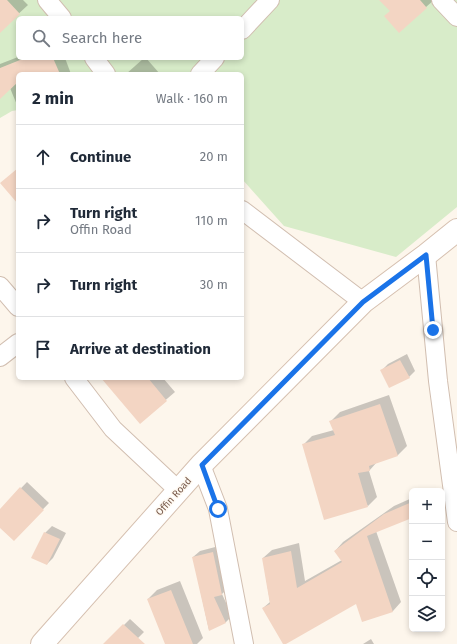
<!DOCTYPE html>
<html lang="en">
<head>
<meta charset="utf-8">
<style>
  :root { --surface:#fff; --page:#f2f2f3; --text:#1f2937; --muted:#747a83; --line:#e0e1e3 }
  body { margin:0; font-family:"Fira Sans",sans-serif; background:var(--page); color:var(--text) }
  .controls { position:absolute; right:12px; bottom:12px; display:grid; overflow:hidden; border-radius:6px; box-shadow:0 2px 6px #0003 }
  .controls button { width:36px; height:36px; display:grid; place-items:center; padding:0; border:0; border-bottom:1px solid var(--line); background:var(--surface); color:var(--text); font:20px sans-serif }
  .stop { position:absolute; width:12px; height:12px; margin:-9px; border:3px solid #1a73e8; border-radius:50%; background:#fff }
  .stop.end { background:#1a73e8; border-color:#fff; box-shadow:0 1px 4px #0008 }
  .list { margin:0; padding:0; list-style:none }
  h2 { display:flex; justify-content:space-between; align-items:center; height:52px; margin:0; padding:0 16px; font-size:17px }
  h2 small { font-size:13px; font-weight:400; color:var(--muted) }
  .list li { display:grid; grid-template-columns:26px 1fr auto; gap:12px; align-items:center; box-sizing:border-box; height:64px; padding:0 16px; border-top:1px solid var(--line) }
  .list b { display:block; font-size:15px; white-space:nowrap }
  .list p { margin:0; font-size:13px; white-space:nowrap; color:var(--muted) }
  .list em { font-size:13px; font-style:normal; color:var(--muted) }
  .icon { flex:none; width:22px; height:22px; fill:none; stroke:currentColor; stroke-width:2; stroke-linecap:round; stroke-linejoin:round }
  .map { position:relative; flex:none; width:457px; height:644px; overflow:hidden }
  .search { position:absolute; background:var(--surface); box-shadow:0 2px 6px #0003; left:16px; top:16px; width:228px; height:44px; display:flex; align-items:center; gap:10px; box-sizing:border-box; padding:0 14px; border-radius:6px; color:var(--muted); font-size:15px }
  .panel { position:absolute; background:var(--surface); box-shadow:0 2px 6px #0003; left:16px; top:72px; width:228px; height:308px; border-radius:6px }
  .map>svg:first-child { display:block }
  .green { fill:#d8ecc9; fill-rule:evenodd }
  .shadow { fill:#0003 }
  .building { fill:#f3d5c3 }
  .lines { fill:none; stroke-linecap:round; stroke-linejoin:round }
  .street-casing { stroke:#d1beb0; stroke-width:20 }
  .secondary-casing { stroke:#d6c0b0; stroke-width:24 }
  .street { stroke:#fff; stroke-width:18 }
  .secondary { stroke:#fff; stroke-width:22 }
  .route { stroke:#1a73e8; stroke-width:5 }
  .labels { text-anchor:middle; stroke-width:3; stroke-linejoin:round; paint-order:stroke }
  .street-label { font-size:10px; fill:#7a5c4d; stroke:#fffaf3 }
</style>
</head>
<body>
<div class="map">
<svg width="457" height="644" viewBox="0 0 457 644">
  <rect width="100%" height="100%" fill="#fdf6ec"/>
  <path class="green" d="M 0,0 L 457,0 L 457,207 L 396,257 L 284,226 L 242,179 L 242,74 L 18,74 L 18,110 L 12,111 L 0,118 ZM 18,18 L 242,18 L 242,58 L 18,58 Z"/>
  <path class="shadow" d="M 0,0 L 23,0 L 28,5 L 0,31 Z
    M 380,0 L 434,0 L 426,7 L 391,11 Z
    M 18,57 L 65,58 L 71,74 L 18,74 L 17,105 L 10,88 L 0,97 L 0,64 Z
    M 144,58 L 146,58 L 160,74 L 126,74 Z
    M 407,354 L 415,371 L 409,377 L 381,371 L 388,364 Z
    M 102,378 L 163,378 L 175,392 L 140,422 Z
    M 389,395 L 407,446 L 398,455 L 377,462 L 369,471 L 377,497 L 368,506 L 303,445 L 312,436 L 334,430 L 331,421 L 340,412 Z
    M 27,482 L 49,503 L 14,539 L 0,526 L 0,510 Z
    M 412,498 L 412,517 L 376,531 L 401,602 L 393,611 L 363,621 L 357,603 L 263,608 L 270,602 L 263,558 L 272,550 L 299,543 L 305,581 L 342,560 L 335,551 L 343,542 L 394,506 Z
    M 52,526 L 66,533 L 53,558 L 47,564 L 45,533 Z
    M 219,546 L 228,588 L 222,594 L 232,616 L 226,622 L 209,630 L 193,557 L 200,551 Z
    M 180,581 L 203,638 L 197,644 L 166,644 L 148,599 L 157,590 Z
    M 130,619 L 144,632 L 132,644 L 110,644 L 108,641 Z
    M 371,639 L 374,644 L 363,644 Z"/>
  <path class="building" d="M 0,0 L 7,0 L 20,14 L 0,33 Z
    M 379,0 L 420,0 L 427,8 L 399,33 L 384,16 L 390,11 Z
    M 25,58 L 53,58 L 60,74 L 18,74 L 18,82 L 0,99 L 0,68 Z
    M 18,168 L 18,204 L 0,183 Z
    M 400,360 L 410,378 L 389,388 L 380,370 Z
    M 101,378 L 148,378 L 167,401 L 140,424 Z
    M 380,404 L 398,456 L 369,466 L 370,471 L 358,473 L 368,507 L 324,520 L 302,444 L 335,435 L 329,421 Z
    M 20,487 L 44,510 L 14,541 L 0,528 L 0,509 Z
    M 412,502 L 412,518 L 367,536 L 393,612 L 362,622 L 356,604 L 286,644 L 283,644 L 262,608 L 270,604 L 262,558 L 291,551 L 297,588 L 342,562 L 334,551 L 384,514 Z
    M 44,532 L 60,539 L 47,565 L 31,558 Z
    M 213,552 L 222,595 L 214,597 L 226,623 L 209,631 L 192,557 Z
    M 171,590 L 193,644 L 165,644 L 147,599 Z
    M 123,624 L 145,644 L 103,644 Z"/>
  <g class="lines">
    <g class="street-casing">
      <path id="street" d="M 47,0 L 62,18
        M 441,0 L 457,17
        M 242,30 L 270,0
        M 94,58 L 106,74
        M 200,74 L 215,58
        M 242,210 L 363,302
        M 426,255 L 438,381 L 457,522
        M 0,286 L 18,307
        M 0,357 L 18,343
        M 74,378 L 113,429 L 178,490
        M 201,465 L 218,509 L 244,644"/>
    </g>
    <g class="secondary-casing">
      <path id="secondary" d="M 42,644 L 201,465 L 363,302 L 426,255 L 457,230"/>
    </g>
    <use href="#street" class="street"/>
    <use href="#secondary" class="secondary"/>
  </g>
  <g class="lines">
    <path class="route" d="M 218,509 L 202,465 L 363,302 L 426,255 L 433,330"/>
  </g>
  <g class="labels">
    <g class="street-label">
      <text transform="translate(173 496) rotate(-48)" y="4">Offin Road</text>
    </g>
  </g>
</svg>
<div class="controls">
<button>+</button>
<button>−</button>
<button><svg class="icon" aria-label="locate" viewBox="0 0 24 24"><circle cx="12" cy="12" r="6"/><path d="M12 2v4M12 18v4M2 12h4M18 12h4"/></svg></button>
<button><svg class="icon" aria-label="layers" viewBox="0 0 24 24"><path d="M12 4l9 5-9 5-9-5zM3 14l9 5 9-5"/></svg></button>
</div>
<div class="stop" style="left:218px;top:509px"></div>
<div class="stop end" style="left:433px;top:330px"></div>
<div class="search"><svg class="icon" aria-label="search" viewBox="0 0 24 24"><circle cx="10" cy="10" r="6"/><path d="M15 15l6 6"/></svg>Search here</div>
<section class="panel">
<h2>2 min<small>Walk · 160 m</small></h2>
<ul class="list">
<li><svg class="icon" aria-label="ahead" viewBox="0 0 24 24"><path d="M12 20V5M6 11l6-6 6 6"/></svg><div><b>Continue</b></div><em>20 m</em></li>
<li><svg class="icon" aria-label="right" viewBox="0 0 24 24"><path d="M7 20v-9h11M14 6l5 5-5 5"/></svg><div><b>Turn right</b><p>Offin Road</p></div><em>110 m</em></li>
<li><svg class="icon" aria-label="right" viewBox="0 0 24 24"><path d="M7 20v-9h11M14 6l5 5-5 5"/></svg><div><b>Turn right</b></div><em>30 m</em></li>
<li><svg class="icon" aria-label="arrive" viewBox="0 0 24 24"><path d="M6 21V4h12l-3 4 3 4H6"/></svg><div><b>Arrive at destination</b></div></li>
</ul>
</section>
</div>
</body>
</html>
